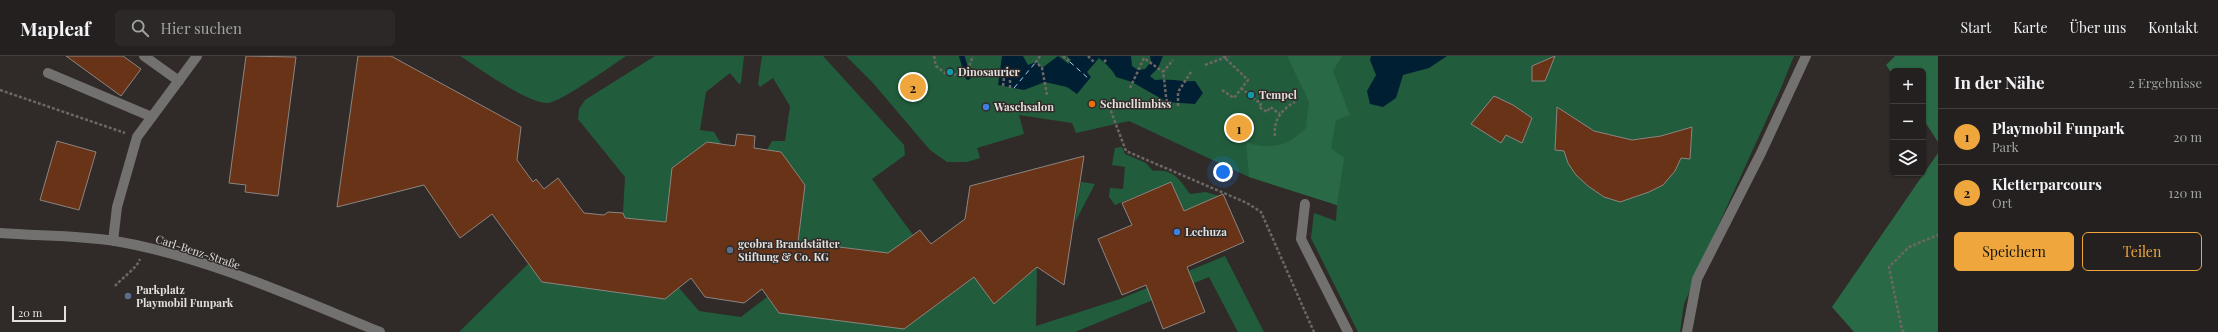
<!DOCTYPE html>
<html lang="de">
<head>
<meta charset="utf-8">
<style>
  :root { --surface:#24201f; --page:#2c2828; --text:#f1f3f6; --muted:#a3a3a4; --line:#413e3d; --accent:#efa73d }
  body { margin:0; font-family:"Playfair Display",serif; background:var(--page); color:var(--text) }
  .controls { position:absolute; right:12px; top:12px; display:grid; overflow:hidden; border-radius:6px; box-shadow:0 1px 3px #0004 }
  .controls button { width:36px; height:36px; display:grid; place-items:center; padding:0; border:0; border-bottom:1px solid var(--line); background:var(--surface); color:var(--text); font:20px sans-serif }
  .scale { position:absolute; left:12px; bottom:10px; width:54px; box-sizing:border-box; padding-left:4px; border:2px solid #e2dfdd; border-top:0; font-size:11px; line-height:14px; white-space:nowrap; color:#e2dfdd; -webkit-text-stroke:3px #302b29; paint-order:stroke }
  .you { position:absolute; left:1223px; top:116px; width:14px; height:14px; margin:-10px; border:3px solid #fff; border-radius:50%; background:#1a73e8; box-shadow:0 0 0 6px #1a73e833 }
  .badge { display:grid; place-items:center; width:26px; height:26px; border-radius:50%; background:var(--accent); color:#111; font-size:13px; font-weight:700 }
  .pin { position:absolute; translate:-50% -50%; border:2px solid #fff; box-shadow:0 1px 4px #0006 }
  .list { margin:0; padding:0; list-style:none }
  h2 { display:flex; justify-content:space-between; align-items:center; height:52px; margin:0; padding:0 16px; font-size:17px }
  h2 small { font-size:13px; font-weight:400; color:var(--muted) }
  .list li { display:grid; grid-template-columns:26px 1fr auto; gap:12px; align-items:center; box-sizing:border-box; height:56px; padding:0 16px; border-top:1px solid var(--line) }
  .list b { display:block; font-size:15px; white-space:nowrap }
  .list p { margin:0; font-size:13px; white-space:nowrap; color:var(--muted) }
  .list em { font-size:13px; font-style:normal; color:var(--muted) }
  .actions { display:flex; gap:8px; padding:12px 16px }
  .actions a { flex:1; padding:9px 0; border:1px solid var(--accent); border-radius:6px; text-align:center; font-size:14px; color:var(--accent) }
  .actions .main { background:var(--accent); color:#111 }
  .icon { flex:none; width:22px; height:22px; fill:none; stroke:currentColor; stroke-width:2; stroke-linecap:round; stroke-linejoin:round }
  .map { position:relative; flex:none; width:1938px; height:276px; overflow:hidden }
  header { display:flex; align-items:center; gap:24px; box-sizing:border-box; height:56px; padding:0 20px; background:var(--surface); border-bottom:1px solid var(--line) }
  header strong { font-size:19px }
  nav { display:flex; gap:22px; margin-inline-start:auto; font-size:14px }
  .search { width:280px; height:36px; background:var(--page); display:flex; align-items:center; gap:10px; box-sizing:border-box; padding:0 14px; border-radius:6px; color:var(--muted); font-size:15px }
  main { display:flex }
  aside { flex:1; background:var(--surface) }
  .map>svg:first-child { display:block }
  .green { fill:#215d3c }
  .forest { fill:#2a6945 }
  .water { fill:#011f32 }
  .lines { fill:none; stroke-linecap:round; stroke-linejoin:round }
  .stream { stroke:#011f32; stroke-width:5.5 }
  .ferry { stroke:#a5d5f8; stroke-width:1; stroke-dasharray:5 4; stroke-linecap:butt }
  .building { fill:#693317; stroke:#8b8582 }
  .path { stroke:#6c6765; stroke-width:2.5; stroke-dasharray:3 2; stroke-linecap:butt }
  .minor { stroke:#73716f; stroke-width:10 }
  .culture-dot { fill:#0f9aa8; stroke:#302b29; stroke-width:1.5 }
  .food-dot { fill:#e8710a; stroke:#302b29; stroke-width:1.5 }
  .shop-dot { fill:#3f7fe0; stroke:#302b29; stroke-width:1.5 }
  .service-dot { fill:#5c6f8a; stroke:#302b29; stroke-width:1.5 }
  .labels { text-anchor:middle; stroke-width:3; stroke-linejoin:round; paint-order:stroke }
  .poi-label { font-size:11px; font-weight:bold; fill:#e2dfdd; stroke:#302b29; text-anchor:start }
  .street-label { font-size:11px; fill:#e2dfdd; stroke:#302b29 }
</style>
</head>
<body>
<header>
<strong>Mapleaf</strong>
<div class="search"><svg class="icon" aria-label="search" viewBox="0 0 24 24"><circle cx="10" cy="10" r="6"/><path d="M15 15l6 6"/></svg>Hier suchen</div>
<nav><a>Start</a><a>Karte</a><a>Über uns</a><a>Kontakt</a></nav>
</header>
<main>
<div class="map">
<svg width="1938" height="276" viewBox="0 0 1938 276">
  <rect width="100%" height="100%" fill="#302b29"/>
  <path class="green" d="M 460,0 L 626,0 C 613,9 559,47 548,47 C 528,48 479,12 460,0 Z
    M 655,0 L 744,0 L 741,27 L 739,28 L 730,17 L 706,36 L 700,74 L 714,76 L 722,89 L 707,86 L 672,112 L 666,166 L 625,162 L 623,157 L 625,121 L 578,63 L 579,53 L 585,44 Z
    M 762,0 L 823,0 L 904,89 L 905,99 L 872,123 L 913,179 L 888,197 L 798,186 L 805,129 L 781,96 L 767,94 L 772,85 L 785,85 L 790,50 L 773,22 L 760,31 L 758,28 Z
    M 846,0 L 1794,0 L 1781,32 L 1702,205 L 1684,248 L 1680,276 L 1358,276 L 1311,182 L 1314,157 L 1336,165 L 1337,149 L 1249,121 L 1129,65 L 1076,77 L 1072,67 L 1019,59 L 1024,78 L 977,92 L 980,102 L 967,106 L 947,106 L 930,94 L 873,27 Z
    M 1122,91 L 1125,98 L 1146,107 L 1153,115 C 1173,112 1180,124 1190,138 L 1206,136 L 1219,140 L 1184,155 L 1171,126 L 1115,149 L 1109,141 L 1110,132 L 1123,133 L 1125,111 L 1112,109 L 1115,92 Z
    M 1081,126 L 1095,128 L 1075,166 Z
    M 1225,200 L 1264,276 L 1238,276 L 1209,221 L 1075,276 L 459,276 L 528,208 L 543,226 L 679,232 L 699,255 L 741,261 L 767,241 L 779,257 L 904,273 L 962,230 L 970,216 L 994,247 L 1037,211 L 1036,270 L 1120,243 Z"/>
  <path class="forest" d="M 1287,0 L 1342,0 L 1333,15 L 1350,59 L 1336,64 L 1331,92 L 1344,102 L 1337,149 L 1249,121 L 1246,86 C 1270,95 1288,90 1306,72 L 1309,46 Z
    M 1895,0 L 1938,0 L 1938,86 L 1923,63 L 1923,15 L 1893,15 L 1893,19 L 1886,9 Z
    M 1938,97 L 1938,276 L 1854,276 L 1832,251 Z"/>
  <path class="water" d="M 1002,0 L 1023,0 L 1028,9 L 1036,6 L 1042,12 L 1058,0 L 1069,8 L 1071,4 L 1067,0 L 1131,0 L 1132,10 L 1138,14 L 1145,13 L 1151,6 L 1150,0 L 1163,0 L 1158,12 L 1150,20 L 1155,24 C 1168,22 1181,26 1195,25 L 1203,37 L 1195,48 L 1167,46 L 1132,26 L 1116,21 C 1113,14 1106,8 1099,2 L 1087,16 L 1091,21 L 1077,38 L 1067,31 L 1045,26 L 1024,34 L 998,29 Z
    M 1371,0 L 1447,0 L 1429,12 L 1403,19 L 1396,42 L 1383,51 L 1370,48 L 1367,35 L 1376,19 L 1370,4 Z"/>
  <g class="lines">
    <path class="stream" d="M 962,1 L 968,21"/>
    <path class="ferry" d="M 1070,6 L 1089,23
      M 1014,32 L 1036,6"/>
  </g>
  <path class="building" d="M 66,0 L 123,0 L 141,13 L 121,40 Z
    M 246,0 L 296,1 L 278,140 L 245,136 L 246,129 L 229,127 Z
    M 358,0 L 391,0 L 521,71 L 517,104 L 533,126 L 536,123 L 544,133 L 558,122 L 584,157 L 604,159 L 608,156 L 623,157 L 625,162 L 666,166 L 672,112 L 707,86 L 735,90 L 737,78 L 755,80 L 754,92 L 781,96 L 805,129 L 798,186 L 888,197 L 920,174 L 931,188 L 965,163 L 970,130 L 1084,100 L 1064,229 L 1037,211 L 994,248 L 974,221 L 904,273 L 779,257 L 762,233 L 744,247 L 705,241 L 691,222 L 665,243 L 542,226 L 492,158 L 460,182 L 424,129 L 337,151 Z
    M 1555,0 L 1545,25 L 1532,25 L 1532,10 Z
    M 1494,40 L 1513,49 L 1532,62 L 1522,87 L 1506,79 L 1501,87 L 1471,68 Z
    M 1557,51 L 1594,75 L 1632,84 L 1661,80 L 1692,71 L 1690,103 L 1681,102 L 1675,115 L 1663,129 L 1649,136 L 1620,146 L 1604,141 L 1588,130 L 1576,119 L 1568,107 L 1564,95 L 1555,94 Z
    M 57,85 L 96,96 L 79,154 L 40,144 Z
    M 1171,126 L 1184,155 L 1223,138 L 1244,186 L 1187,211 L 1205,256 L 1163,273 L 1146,229 L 1122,239 L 1098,183 L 1132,169 L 1122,147 Z"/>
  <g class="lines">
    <path class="path" d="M 934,0 L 936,10 L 945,17 L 958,19 L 968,13 L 973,0
      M 1040,0 L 1036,6 L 1042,12 L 1047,39
      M 1063,0 L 1070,6
      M 1088,0 L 1095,7
      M 1104,6 L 1107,3
      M 1205,9 L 1229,0
      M 1003,30 L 1004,22
      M 1010,32 L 1010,23
      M 1130,32 L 1144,2 L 1163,16
      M 1241,32 L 1261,48 L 1259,51 L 1267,56 L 1270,51 L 1280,58
      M 0,34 L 125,77
      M 1222,34 L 1234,42 L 1248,24 L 1223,0
      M 1167,46 C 1165,36 1165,27 1163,16 L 1173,4
      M 1109,50 L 1126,95 L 1247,147 L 1261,156 L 1314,276
      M 1178,50 L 1178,36 L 1191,16
      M 1275,80 C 1273,64 1282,53 1295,46
      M 115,230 C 122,222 137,212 140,203
      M 1904,276 L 1902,274 L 1889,211 L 1909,191 L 1938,179"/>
    <path class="minor" d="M 144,0 L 179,25
      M 48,17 L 152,61
      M 1305,148 L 1301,183 L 1348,276
      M 0,177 C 38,180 77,179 115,185 C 204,200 296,242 380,276
      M 113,185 L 117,151 L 137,81 L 197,0
      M 1687,276 L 1697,223 L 1761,97 L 1806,0"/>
  </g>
  <g class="culture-dot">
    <circle cx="950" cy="16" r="4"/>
    <circle cx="1251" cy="39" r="4"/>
  </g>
  <circle class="food-dot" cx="1092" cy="48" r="4"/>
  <g class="shop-dot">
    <circle cx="986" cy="51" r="4"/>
    <circle cx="1177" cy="176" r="4"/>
  </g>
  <g class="service-dot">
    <circle cx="730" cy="194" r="4"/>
    <circle cx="128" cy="240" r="4"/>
  </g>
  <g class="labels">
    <g class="poi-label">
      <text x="958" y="20">Dinosaurier</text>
      <text x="1259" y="43">Tempel</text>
      <text x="1100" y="52">Schnellimbiss</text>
      <text x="994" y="55">Waschsalon</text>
      <text x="1185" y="180">Lechuza</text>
      <text x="738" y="192">geobra Brandstätter<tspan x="738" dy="13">Stiftung &amp; Co. KG</tspan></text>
      <text x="136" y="238">Parkplatz<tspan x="136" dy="13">Playmobil Funpark</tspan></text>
    </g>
    <g class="street-label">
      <text transform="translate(198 196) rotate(18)" y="4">Carl-Benz-Straße</text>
    </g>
  </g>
</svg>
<div class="controls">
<button>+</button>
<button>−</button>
<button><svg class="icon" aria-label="layers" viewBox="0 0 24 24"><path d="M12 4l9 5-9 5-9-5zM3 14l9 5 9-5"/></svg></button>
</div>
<div class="scale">20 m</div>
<div class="you"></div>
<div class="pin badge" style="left:1239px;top:72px">1</div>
<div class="pin badge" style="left:913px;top:31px">2</div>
</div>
<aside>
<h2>In der Nähe<small>2 Ergebnisse</small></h2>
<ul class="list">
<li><span class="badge">1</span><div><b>Playmobil Funpark</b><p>Park</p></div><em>20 m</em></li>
<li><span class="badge">2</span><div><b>Kletterparcours</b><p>Ort</p></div><em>120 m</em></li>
</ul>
<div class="actions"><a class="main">Speichern</a><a>Teilen</a></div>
</aside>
</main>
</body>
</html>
